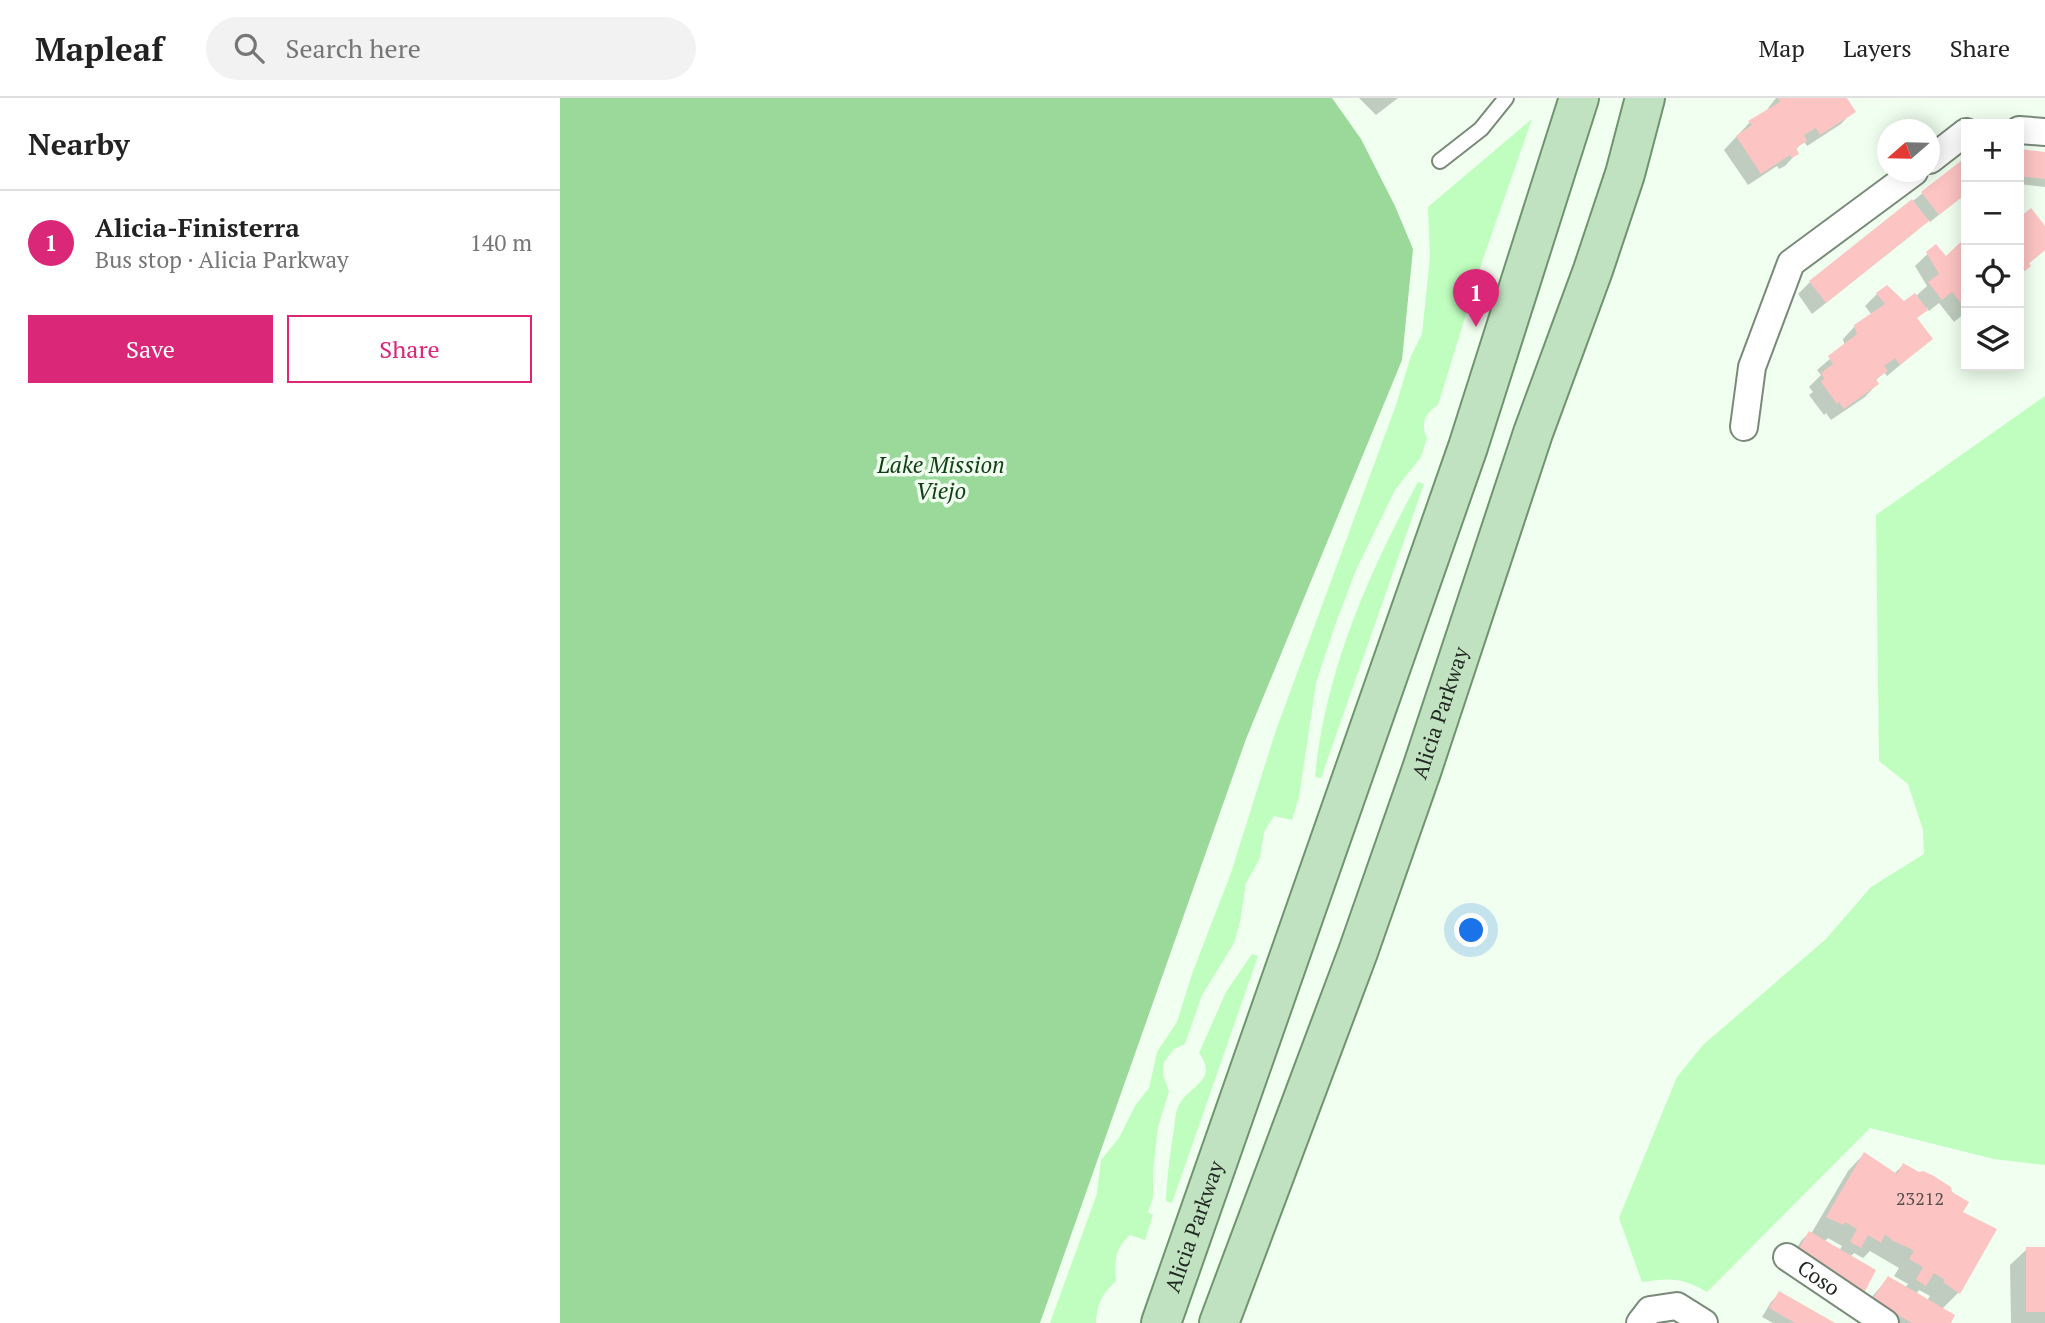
<!DOCTYPE html>
<html lang="en">
<head>
<meta charset="utf-8">
<style>
  :root { --surface:#fff; --page:#f2f2f2; --text:#222; --muted:#767676; --line:#e0e0e0; --accent:#db2777 }
  body { margin:0; font-family:"PT Serif",serif; background:var(--page); color:var(--text) }
  .controls { position:absolute; right:21px; top:21px; display:grid; overflow:hidden; border-radius:0px; box-shadow:0 4px 18px #0003 }
  .controls button { width:63px; height:63px; display:grid; place-items:center; padding:0; border:0; border-bottom:2px solid var(--line); background:var(--surface); color:var(--text); font:35px sans-serif }
  .compass { position:absolute; left:1317px; top:21px; width:63px; height:63px; border-radius:50%; background:var(--surface); box-shadow:0 4px 18px #0003; rotate:250deg }
  .you { position:absolute; left:912px; top:833px; width:24px; height:24px; margin:-18px; border:5px solid #fff; border-radius:50%; background:#1a73e8; box-shadow:0 0 0 10px #1a73e833 }
  .badge { display:grid; place-items:center; width:46px; height:46px; border-radius:50%; background:var(--accent); color:#fff; font-size:23px; font-weight:700 }
  .pin { position:absolute; translate:-50% -58px; filter:drop-shadow(0 2px 4px #0008) }
  .pin::after { content:''; position:absolute; top:37px; width:24px; height:21px; background:inherit; clip-path:polygon(0 0,100% 0,50% 100%) }
  .list { margin:0; padding:0; list-style:none }
  h2 { display:flex; justify-content:space-between; align-items:center; height:91px; margin:0; padding:0 28px; font-size:30px }
  h2 small { font-size:23px; font-weight:400; color:var(--muted) }
  .list li { display:grid; grid-template-columns:46px 1fr auto; gap:21px; align-items:center; box-sizing:border-box; height:105px; padding:0 28px; border-top:2px solid var(--line) }
  .list b { display:block; font-size:26px; white-space:nowrap }
  .list p { margin:0; font-size:23px; white-space:nowrap; color:var(--muted) }
  .list em { font-size:23px; font-style:normal; color:var(--muted) }
  .actions { display:flex; gap:14px; padding:21px 28px }
  .actions a { flex:1; padding:16px 0; border:2px solid var(--accent); border-radius:0px; text-align:center; font-size:24px; color:var(--accent) }
  .actions .main { background:var(--accent); color:#fff }
  .icon { flex:none; width:38px; height:38px; fill:none; stroke:currentColor; stroke-width:2; stroke-linecap:round; stroke-linejoin:round }
  .map { position:relative; flex:none; width:1485px; height:1225px; overflow:hidden }
  header { display:flex; align-items:center; gap:42px; box-sizing:border-box; height:98px; padding:0 35px; background:var(--surface); border-bottom:2px solid var(--line) }
  header strong { font-size:33px }
  nav { display:flex; gap:38px; margin-inline-start:auto; font-size:24px }
  .search { width:490px; height:63px; background:var(--page); display:flex; align-items:center; gap:18px; box-sizing:border-box; padding:0 24px; border-radius:38px; color:var(--muted); font-size:26px }
  main { display:flex }
  aside { flex:1; background:var(--surface) }
  .map>svg:first-child { display:block }
  .green { fill:#bffebf }
  .water { fill:#9bd99b }
  .shadow { fill:#0003; fill-rule:evenodd }
  .building { fill:#fcc4c3 }
  .lines { fill:none; stroke-linecap:round; stroke-linejoin:round }
  .lane-casing { stroke:#798a79; stroke-width:18 }
  .street-casing { stroke:#798a79; stroke-width:30 }
  .primary-casing { stroke:#6e956e; stroke-width:42 }
  .lane { stroke:#fff; stroke-width:14 }
  .street { stroke:#fff; stroke-width:26 }
  .primary { stroke:#c1e2c1; stroke-width:38 }
  .labels { text-anchor:middle; stroke-width:7; stroke-linejoin:round; paint-order:stroke }
  .number-label { font-size:18px; fill:#584f4a }
  .street-label { font-size:21px; fill:#212821; stroke:#f0ffef }
  .water-label { font-size:23px; font-style:italic; fill:#133f17; stroke:#f0ffef }
</style>
</head>
<body>
<header>
<strong>Mapleaf</strong>
<div class="search"><svg class="icon" aria-label="search" viewBox="0 0 24 24"><circle cx="10" cy="10" r="6"/><path d="M15 15l6 6"/></svg>Search here</div>
<nav><a>Map</a><a>Layers</a><a>Share</a></nav>
</header>
<main>
<aside>
<h2>Nearby<small></small></h2>
<ul class="list">
<li><span class="badge">1</span><div><b>Alicia-Finisterra</b><p>Bus stop · Alicia Parkway</p></div><em>140 m</em></li>
</ul>
<div class="actions"><a class="main">Save</a><a>Share</a></div>
</aside>
<div class="map">
<svg width="1485" height="1225" viewBox="0 0 1485 1225">
  <rect width="100%" height="100%" fill="#f0ffef"/>
  <path class="green" d="M 972,21 L 924,158 L 878,307 C 865,315 860,326 867,340 L 861,359 L 835,392 L 796,472 L 774,530 L 756,585 L 739,699 L 732,722 L 714,718 L 704,734 L 700,760 L 686,785 L 680,824 L 674,845 L 642,897 L 625,946 L 614,951 L 604,964 L 603,977 L 609,993 L 598,1029 L 593,1073 L 593,1100 L 588,1114 L 593,1117 L 585,1142 L 570,1137 C 555,1150 554,1163 556,1183 C 542,1196 537,1206 536,1225 L 490,1225 L 537,1096 L 541,1062 L 559,1040 L 575,1008 L 589,990 L 597,954 L 617,924 L 632,876 L 671,775 L 715,635 L 836,307 L 851,258 L 862,236 L 870,160 L 868,109 Z
    M 1485,298 L 1485,1067 L 1434,1061 L 1310,1030 L 1147,1194 C 1121,1179 1111,1180 1082,1184 L 1059,1120 L 1117,979 L 1143,947 L 1266,841 L 1311,789 L 1364,756 L 1363,732 L 1348,686 L 1319,663 L 1316,417 Z
    M 858,384 L 864,386 L 761,680 L 755,679 C 765,574 808,476 858,384 Z
    M 692,856 L 698,858 L 612,1105 L 606,1103 C 607,1078 610,1056 614,1031 C 615,1024 615,1016 618,1009 C 628,987 660,983 639,955 L 666,894 Z"/>
  <path class="water" d="M 0,0 L 772,0 L 801,41 L 835,108 L 853,151 L 842,262 L 686,641 L 480,1225 L 0,1225 Z"/>
  <path class="shadow" d="M 799,0 L 838,0 L 816,17 Z
    M 1216,0 L 1285,0 L 1293,13 L 1281,26 L 1247,48 L 1244,43 L 1235,52 L 1237,55 L 1225,68 L 1219,71 L 1217,68 L 1188,87 L 1164,52 L 1190,24 L 1206,13 Z
    M 1459,52 L 1485,56 L 1485,89 L 1459,86 Z
    M 1406,61 L 1406,95 L 1370,124 L 1368,122 L 1354,135 L 1252,216 L 1238,196 L 1250,184 Z
    M 1471,113 L 1485,131 L 1485,152 L 1468,166 L 1469,168 L 1459,178 L 1459,122 Z
    M 1406,142 L 1406,214 L 1394,224 L 1379,205 L 1369,213 L 1367,210 L 1356,221 L 1371,241 L 1327,278 L 1324,274 L 1315,283 L 1317,286 L 1305,299 L 1271,322 L 1266,315 L 1264,317 L 1249,297 L 1253,294 L 1249,289 L 1261,277 L 1257,272 L 1285,248 L 1283,241 L 1295,228 L 1312,217 L 1305,208 L 1317,196 L 1343,206 L 1356,198 L 1367,188 L 1355,168 L 1376,148 L 1386,160 Z
    M 1304,1056 L 1334,1076 L 1343,1067 L 1401,1115 L 1435,1132 L 1398,1195 L 1382,1211 L 1388,1225 L 1331,1225 L 1311,1200 L 1328,1180 L 1345,1190 L 1348,1186 L 1334,1178 L 1339,1170 L 1310,1153 L 1303,1160 L 1294,1155 L 1290,1159 L 1228,1166 L 1241,1143 L 1249,1135 L 1251,1136 L 1288,1073 ZM 1268,1140 L 1282,1148 L 1279,1153 L 1264,1144 ZM 1359,1192 L 1370,1198 L 1367,1203 L 1356,1196 Z
    M 1485,1150 L 1485,1225 L 1451,1225 L 1450,1167 L 1467,1151 Z
    M 1219,1196 L 1272,1225 L 1213,1225 L 1202,1219 L 1211,1204 Z"/>
  <path class="building" d="M 1218,0 L 1287,0 L 1296,14 L 1260,37 L 1256,30 L 1244,37 L 1247,43 L 1236,50 L 1239,56 L 1232,60 L 1230,57 L 1201,76 L 1176,38 L 1192,27 L 1188,23 L 1220,4 Z
    M 1459,51 L 1485,54 L 1485,81 L 1459,78 Z
    M 1406,59 L 1406,96 L 1379,117 L 1361,94 Z
    M 1352,101 L 1369,123 L 1266,205 L 1249,183 Z
    M 1471,110 L 1485,128 L 1485,152 L 1469,165 L 1471,168 L 1465,173 L 1461,167 L 1459,169 L 1459,120 Z
    M 1406,139 L 1406,211 L 1392,194 L 1382,202 L 1368,184 L 1379,176 L 1366,154 L 1376,146 L 1386,158 Z
    M 1327,187 L 1344,203 L 1355,195 L 1368,212 L 1357,220 L 1373,241 L 1340,267 L 1335,260 L 1324,268 L 1328,273 L 1316,281 L 1319,286 L 1284,311 L 1279,304 L 1277,306 L 1261,284 L 1264,280 L 1261,275 L 1273,266 L 1268,258 L 1297,236 L 1294,227 L 1325,206 L 1316,195 Z
    M 1304,1054 L 1337,1076 L 1343,1065 L 1359,1074 L 1363,1073 L 1372,1077 L 1391,1089 L 1392,1094 L 1409,1104 L 1403,1114 L 1437,1131 L 1400,1196 L 1383,1184 L 1385,1182 L 1374,1175 L 1366,1188 L 1356,1182 L 1363,1169 L 1349,1161 L 1354,1153 L 1349,1150 L 1333,1143 L 1325,1136 L 1321,1145 L 1308,1137 L 1301,1150 L 1290,1144 L 1297,1131 L 1285,1124 L 1283,1127 L 1266,1119 Z
    M 1249,1133 L 1316,1172 L 1303,1197 L 1235,1158 Z
    M 1466,1149 L 1485,1149 L 1485,1214 L 1466,1214 Z
    M 1328,1178 L 1395,1217 L 1391,1225 L 1352,1225 L 1312,1202 Z
    M 1219,1193 L 1275,1225 L 1235,1225 L 1209,1210 Z"/>
  <g class="lines">
    <g class="lane-casing">
      <path id="lane" d="M 880,63 L 921,31 L 946,0"/>
    </g>
    <g class="street-casing">
      <g id="street">
        <path d="M 1459,32 L 1485,34"/>
        <path d="M 1370,62 L 1406,34"/>
        <path d="M 1184,329 L 1192,269 L 1231,165 L 1354,74"/>
        <path id="s1" d="M 1227,1159 L 1325,1225"/>
        <path d="M 1080,1225 L 1090,1212 L 1117,1208 L 1144,1225"/>
      </g>
    </g>
    <g class="primary-casing">
      <g id="primary">
        <path id="s2" d="M 601,1225 L 908,349 L 1019,0"/>
        <path id="s3" d="M 659,1225 L 798,854 L 862,671 L 973,335 L 1033,172 L 1065,76 L 1085,0"/>
      </g>
    </g>
    <use href="#lane" class="lane"/>
    <use href="#street" class="street"/>
    <use href="#primary" class="primary"/>
  </g>
  <g class="labels">
    <g class="number-label">
      <text x="1360" y="1107">23212</text>
    </g>
    <g class="street-label">
      <text dy="7" stroke="none"><textPath href="#s3" startOffset="649">Alicia Parkway</textPath></text>
      <text dy="7" stroke="none"><textPath href="#s2" startOffset="102">Alicia Parkway</textPath></text>
      <text dy="7" stroke="none"><textPath href="#s1" startOffset="38">Coso</textPath></text>
    </g>
    <g class="water-label">
      <text x="381" y="375">Lake Mission<tspan x="381" dy="26">Viejo</tspan></text>
    </g>
  </g>
</svg>
<div class="controls">
<button>+</button>
<button>−</button>
<button><svg class="icon" aria-label="locate" viewBox="0 0 24 24"><circle cx="12" cy="12" r="6"/><path d="M12 2v4M12 18v4M2 12h4M18 12h4"/></svg></button>
<button><svg class="icon" aria-label="layers" viewBox="0 0 24 24"><path d="M12 4l9 5-9 5-9-5zM3 14l9 5 9-5"/></svg></button>
</div>
<svg class="compass" viewBox="-18 -18 36 36"><path d="M0-13l5 13h-10z" fill="#e53935"/><path d="M0 13l5-13h-10z" fill="#767676"/></svg>
<div class="you"></div>
<div class="pin badge" style="left:916px;top:229px">1</div>
</div>
</main>
</body>
</html>
